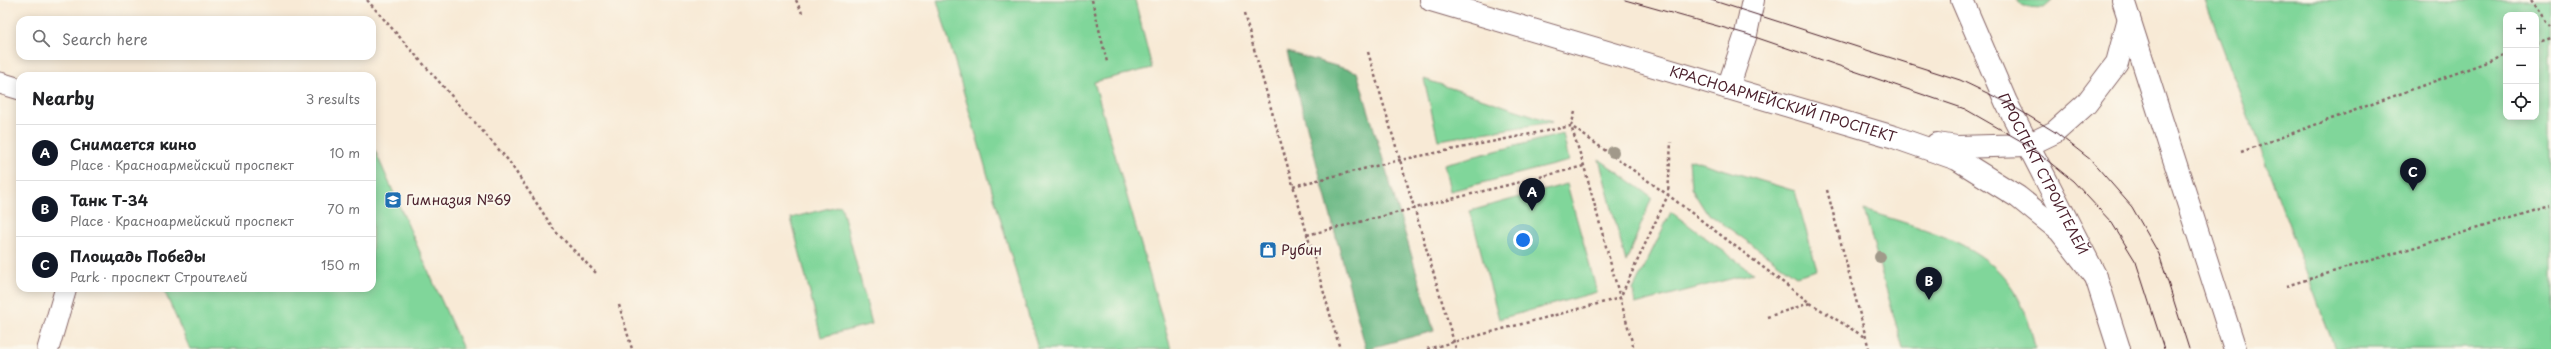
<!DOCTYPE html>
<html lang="en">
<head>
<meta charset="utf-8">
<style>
  :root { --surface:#fff; --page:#f2f2f2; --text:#202124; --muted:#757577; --line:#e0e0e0; --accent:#111827 }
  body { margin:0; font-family:"Playpen Sans",sans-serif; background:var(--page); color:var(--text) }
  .controls { position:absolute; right:12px; top:12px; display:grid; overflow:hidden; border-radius:8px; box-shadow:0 2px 10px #0003 }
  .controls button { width:36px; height:36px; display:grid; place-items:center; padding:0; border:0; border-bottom:1px solid var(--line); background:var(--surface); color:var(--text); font:20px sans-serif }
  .you { position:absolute; left:1523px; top:240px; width:14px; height:14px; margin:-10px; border:3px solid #fff; border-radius:50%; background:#1a73e8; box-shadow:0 0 0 6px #1a73e833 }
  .badge { display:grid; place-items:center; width:26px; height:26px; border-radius:50%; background:var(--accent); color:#fff; font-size:13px; font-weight:700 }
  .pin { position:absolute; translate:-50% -33px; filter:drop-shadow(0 1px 2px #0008) }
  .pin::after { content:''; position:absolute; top:21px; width:14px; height:12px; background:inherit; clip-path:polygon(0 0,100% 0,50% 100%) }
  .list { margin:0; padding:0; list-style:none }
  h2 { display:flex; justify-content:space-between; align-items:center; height:52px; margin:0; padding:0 16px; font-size:17px }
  h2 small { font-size:13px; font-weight:400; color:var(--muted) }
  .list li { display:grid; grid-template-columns:26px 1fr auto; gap:12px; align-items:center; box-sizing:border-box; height:56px; padding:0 16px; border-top:1px solid var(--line) }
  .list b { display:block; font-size:15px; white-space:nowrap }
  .list p { margin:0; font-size:13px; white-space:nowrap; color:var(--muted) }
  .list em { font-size:13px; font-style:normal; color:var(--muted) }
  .icon { flex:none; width:22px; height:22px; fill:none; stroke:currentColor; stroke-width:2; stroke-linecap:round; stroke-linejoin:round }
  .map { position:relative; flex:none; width:2551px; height:349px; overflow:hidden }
  .search { position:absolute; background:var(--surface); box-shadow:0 2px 10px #0003; left:16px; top:16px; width:360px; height:44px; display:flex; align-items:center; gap:10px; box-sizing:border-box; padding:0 14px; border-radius:12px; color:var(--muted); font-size:15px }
  .panel { position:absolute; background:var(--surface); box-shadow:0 2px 10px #0003; left:16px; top:72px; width:360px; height:220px; border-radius:12px }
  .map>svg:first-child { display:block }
  .green { fill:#80d69a; stroke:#657a62; fill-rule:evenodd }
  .forest { fill:#68b782; stroke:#596b56 }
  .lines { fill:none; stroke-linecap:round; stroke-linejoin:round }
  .service-casing { stroke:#876667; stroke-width:23 }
  .primary-casing { stroke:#876667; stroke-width:24 }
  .path { stroke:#876667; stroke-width:2.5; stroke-dasharray:3 3; stroke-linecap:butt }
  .service { stroke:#fff; stroke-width:21 }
  .primary { stroke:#fff; stroke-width:22 }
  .tram { stroke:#4a1f2b; stroke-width:1 }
  .tree { fill:#a1998a }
  .labels { text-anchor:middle; stroke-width:4; stroke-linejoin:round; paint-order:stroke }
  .street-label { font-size:14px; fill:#4a1f2b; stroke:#fbf7ec }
  .poi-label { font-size:14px; fill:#4a1f2b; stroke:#fbf7ec; text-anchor:start }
</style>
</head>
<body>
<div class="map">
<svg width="2551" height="349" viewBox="0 0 2551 349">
  <rect width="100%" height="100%" fill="#fbf7ec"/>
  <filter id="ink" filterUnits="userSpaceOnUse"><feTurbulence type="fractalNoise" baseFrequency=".025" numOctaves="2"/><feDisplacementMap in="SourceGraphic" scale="8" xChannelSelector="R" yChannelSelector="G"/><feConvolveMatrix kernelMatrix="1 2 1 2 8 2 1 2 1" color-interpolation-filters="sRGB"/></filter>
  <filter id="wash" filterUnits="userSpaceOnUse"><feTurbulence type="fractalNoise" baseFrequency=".012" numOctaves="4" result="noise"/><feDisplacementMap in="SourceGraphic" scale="16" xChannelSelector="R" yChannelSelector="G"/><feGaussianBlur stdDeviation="0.9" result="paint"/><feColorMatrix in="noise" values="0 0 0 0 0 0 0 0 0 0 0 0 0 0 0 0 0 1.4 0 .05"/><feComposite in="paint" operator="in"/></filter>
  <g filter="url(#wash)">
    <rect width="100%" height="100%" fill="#f8ead6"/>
    <path class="green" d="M 937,0 L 1135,0 L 1152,68 L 1094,82 L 1171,349 L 1038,349 Z
      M 2017,0 L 2053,0 L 2044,8 L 2023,7 Z
      M 2205,0 L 2551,0 L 2551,349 L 2335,349 ZM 2506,15 L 2536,15 L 2536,117 L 2506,117 Z
      M 1424,79 L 1552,122 L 1438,140 Z
      M 1563,134 L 1569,161 L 1450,191 L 1444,164 Z
      M 372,144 L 463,349 L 190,349 L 163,288 L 372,288 Z
      M 1599,159 L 1652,197 L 1626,262 Z
      M 1689,159 L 1795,191 L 1817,270 L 1796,276 L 1706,212 L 1691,188 Z
      M 1567,184 L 1597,292 L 1499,319 L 1470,211 Z
      M 841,205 L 872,324 L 821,337 L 791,218 Z
      M 1864,210 C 1948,237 2018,249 2035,349 L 1903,349 Z
      M 1671,212 L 1753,273 L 1635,304 L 1633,290 Z"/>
    <path class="forest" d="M 1287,52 L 1357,72 L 1434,331 L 1366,349 Z"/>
  </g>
  <g filter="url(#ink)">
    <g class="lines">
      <g class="service-casing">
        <path id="service" d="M 0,83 L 20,89
          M 48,349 L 66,288"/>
      </g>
      <g class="primary-casing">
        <g id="primary">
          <path id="s1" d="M 1431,0 L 1894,137 L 1957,159 L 2018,197 L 2060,231 L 2096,277"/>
          <path id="s2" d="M 1962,0 L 2006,102 L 2096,277 L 2119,349"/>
          <path d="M 2123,0 L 2235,349"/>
          <path d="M 1728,88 L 1746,34 L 1753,0"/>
          <path d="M 1937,144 L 1957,147 L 2028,145 L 2055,132 L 2086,104 L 2117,63 L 2129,18"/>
        </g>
      </g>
      <path class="path" d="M 367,0 L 508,160 L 555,231 L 597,274
        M 796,0 L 802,13
        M 1092,0 L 1107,62
        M 2531,0 L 2551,26
        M 1244,14 L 1340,349
        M 2536,44 L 2551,39
        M 1368,52 L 1456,349
        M 1575,112 L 1571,126 L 1584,166 L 1634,349
        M 2241,152 L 2506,55
        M 1293,186 L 1400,160 L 1571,126 L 1668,195 L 1810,303 L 1866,338
        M 1827,190 L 1869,349
        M 1307,235 L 1584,166
        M 2286,286 L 2551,206
        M 619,305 L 632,349
        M 1767,317 L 1810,303
        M 1427,349 L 1620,298 L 1668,195 L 1671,142"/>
      <use href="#service" class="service"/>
      <use href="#primary" class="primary"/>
      <path class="tram" d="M 1625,0 L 1746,34 L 1965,109 L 2028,145 L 2073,181 L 2112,223 L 2136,262 L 2164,349
        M 1711,0 L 1960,80 L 2006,102 L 2055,132 L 2091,160 L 2132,207 L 2159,254 L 2189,349"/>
    </g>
    <g class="tree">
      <circle cx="1613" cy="152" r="6"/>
      <circle cx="1880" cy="257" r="6"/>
    </g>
  </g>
  <defs>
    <g id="school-square" transform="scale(0.9)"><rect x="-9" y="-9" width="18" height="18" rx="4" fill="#1f6fb2" stroke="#fbf7ec"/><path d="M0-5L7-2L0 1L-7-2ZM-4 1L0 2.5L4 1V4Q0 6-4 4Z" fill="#fff"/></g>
    <g id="shop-square" transform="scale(0.9)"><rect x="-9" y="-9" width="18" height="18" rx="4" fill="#1f6fb2" stroke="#fbf7ec"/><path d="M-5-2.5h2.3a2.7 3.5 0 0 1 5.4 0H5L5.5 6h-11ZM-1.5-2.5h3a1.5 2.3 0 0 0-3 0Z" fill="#fff"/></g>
  </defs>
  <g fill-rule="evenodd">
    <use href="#school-square" x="393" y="200"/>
    <use href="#shop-square" x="1268" y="250"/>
  </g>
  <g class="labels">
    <g class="street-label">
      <text dy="5" stroke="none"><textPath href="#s1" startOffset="367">КРАСНОАРМЕЙСКИЙ ПРОСПЕКТ</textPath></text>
      <text dy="5" stroke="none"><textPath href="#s2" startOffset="192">ПРОСПЕКТ СТРОИТЕЛЕЙ</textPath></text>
    </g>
    <g class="poi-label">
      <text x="406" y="205">Гимназия №69</text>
      <text x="1281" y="255">Рубин</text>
    </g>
  </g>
</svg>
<div class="controls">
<button>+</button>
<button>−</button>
<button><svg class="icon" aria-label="locate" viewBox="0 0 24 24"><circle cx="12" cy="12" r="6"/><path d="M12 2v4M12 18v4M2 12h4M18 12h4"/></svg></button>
</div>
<div class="you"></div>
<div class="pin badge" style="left:1532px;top:211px">A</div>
<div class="pin badge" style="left:1929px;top:300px">B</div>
<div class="pin badge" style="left:2413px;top:191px">C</div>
<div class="search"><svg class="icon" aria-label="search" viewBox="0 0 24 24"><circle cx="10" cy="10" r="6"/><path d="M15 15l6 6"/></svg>Search here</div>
<section class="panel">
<h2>Nearby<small>3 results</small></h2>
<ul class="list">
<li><span class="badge">A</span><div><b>Снимается кино</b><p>Place · Красноармейский проспект</p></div><em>10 m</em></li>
<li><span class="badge">B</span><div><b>Танк Т-34</b><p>Place · Красноармейский проспект</p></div><em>70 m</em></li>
<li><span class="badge">C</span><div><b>Площадь Победы</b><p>Park · проспект Строителей</p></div><em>150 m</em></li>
</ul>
</section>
</div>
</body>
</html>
